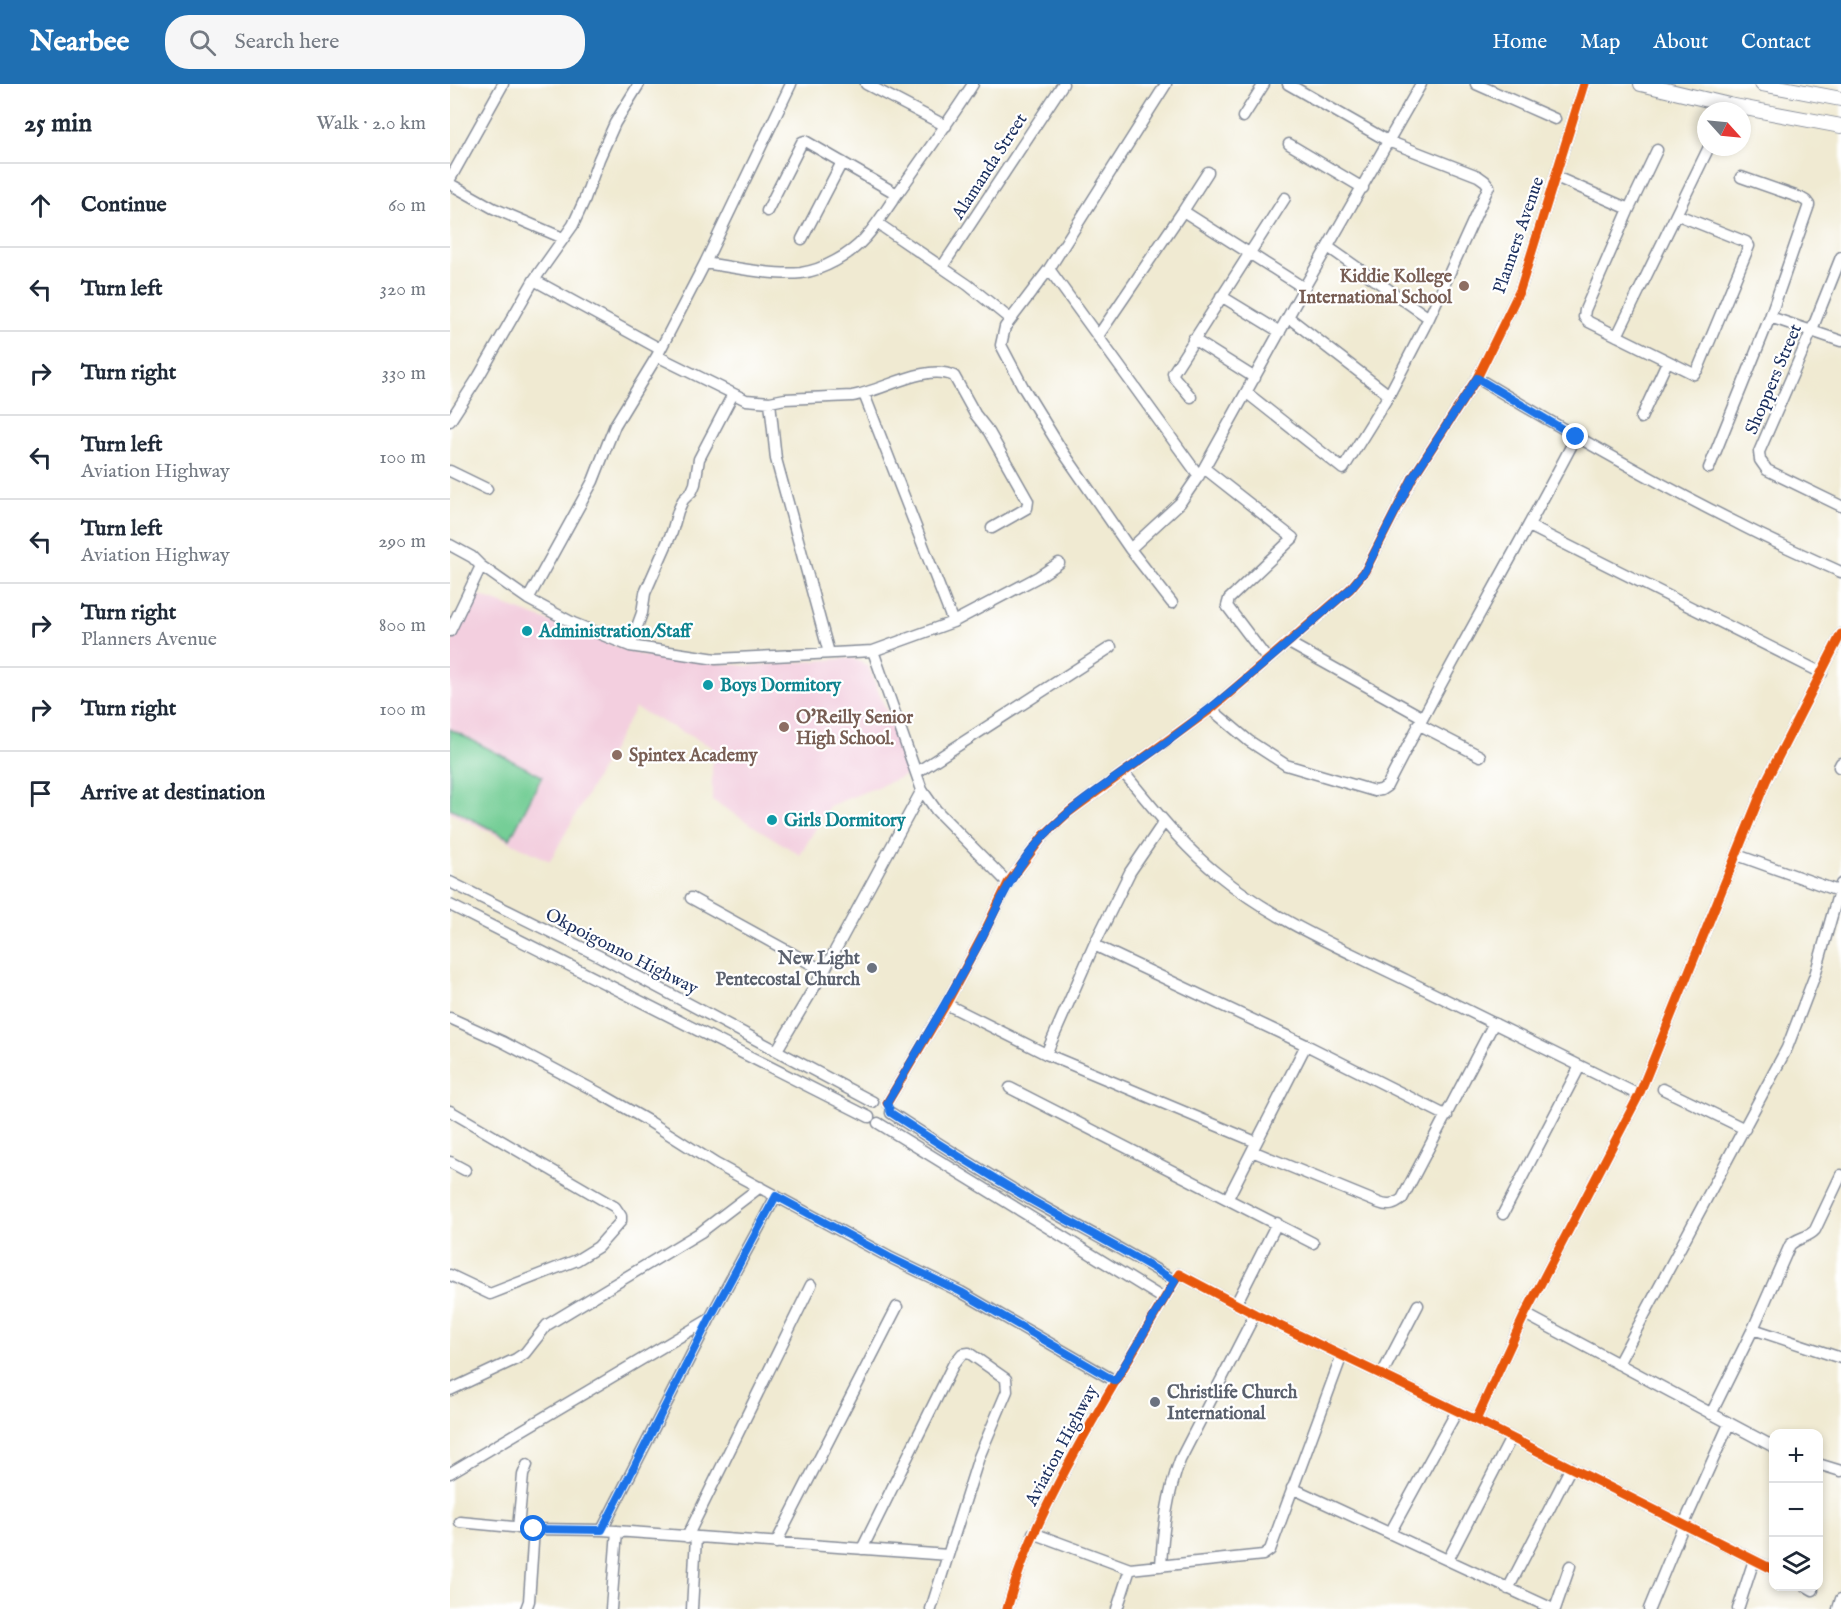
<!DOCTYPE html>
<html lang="en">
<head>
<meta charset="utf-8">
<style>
  :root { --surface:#fff; --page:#f6f6f7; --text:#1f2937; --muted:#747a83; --line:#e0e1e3; --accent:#1f6fb2 }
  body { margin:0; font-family:"IM FELL English",serif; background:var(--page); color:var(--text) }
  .controls { position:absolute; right:18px; bottom:18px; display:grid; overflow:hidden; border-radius:12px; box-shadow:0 3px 9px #0003 }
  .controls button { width:54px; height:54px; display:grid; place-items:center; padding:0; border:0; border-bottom:2px solid var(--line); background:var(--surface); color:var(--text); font:30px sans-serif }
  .compass { position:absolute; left:1247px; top:18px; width:54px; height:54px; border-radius:50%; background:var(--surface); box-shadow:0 3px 9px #0003; rotate:117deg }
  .stop { position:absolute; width:18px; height:18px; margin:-14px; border:4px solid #1a73e8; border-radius:50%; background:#fff }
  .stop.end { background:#1a73e8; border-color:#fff; box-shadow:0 2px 6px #0008 }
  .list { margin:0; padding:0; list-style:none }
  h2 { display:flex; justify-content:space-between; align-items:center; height:78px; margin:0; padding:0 24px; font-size:26px }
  h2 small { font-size:20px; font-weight:400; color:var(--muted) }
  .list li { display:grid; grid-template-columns:39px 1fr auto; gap:18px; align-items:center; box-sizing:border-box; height:84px; padding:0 24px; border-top:2px solid var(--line) }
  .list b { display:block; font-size:22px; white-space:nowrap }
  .list p { margin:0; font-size:20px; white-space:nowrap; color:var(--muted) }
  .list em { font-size:20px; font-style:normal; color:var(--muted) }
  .icon { flex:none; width:33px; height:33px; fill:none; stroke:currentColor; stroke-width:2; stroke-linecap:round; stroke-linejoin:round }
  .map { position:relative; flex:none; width:1391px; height:1525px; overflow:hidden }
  header { display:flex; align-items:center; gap:36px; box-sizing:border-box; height:84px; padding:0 30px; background:var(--accent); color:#fff }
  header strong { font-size:28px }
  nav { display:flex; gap:33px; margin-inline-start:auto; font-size:21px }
  .search { width:420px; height:54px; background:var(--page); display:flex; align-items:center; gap:15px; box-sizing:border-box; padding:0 21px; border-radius:24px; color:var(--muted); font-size:22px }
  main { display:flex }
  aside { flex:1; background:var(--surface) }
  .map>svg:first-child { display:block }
  .built { fill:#f3cfdf }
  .green { fill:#73cd95; stroke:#477e7a; stroke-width:1.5 }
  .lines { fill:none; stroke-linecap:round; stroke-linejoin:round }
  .minor-casing { stroke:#868c98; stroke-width:13 }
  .major-casing { stroke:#868c98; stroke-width:16 }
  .minor { stroke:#fff; stroke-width:10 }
  .major { stroke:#fff; stroke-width:14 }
  .cycleway-casing { stroke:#fff; stroke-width:13 }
  .cycleway { stroke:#e8590c; stroke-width:9 }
  .route { stroke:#1a73e8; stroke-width:8 }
  .education-dot { fill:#8d6e63; stroke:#fff; stroke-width:2 }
  .culture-dot { fill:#0f9aa8; stroke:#fff; stroke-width:2 }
  .worship-dot { fill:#6b7280; stroke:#fff; stroke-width:2 }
  .labels { text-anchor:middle; stroke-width:4.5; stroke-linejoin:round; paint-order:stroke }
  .street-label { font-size:18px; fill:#1b2f5e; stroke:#fff }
  .education-label { font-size:18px; font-weight:bold; fill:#785e54; stroke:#fff; text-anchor:start }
  .culture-label { font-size:18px; font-weight:bold; fill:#0d838f; stroke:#fff; text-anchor:start }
  .worship-label { font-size:18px; font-weight:bold; fill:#5b616d; stroke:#fff; text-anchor:end }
</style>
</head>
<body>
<header>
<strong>Nearbee</strong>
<div class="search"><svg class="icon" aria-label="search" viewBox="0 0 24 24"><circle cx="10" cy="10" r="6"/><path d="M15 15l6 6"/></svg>Search here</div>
<nav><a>Home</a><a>Map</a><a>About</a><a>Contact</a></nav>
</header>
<main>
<aside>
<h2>25 min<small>Walk · 2.0 km</small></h2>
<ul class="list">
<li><svg class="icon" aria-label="ahead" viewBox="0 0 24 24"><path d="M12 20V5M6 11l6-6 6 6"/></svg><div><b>Continue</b></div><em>60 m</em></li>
<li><svg class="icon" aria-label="left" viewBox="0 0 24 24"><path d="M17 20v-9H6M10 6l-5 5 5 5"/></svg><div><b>Turn left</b></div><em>320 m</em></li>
<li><svg class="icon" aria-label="right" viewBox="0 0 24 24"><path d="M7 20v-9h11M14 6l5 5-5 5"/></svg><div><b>Turn right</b></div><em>330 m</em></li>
<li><svg class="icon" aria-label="left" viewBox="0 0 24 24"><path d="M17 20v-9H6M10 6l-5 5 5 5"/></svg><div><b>Turn left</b><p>Aviation Highway</p></div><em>100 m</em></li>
<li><svg class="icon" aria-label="left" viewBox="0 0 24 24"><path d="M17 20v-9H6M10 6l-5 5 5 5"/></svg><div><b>Turn left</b><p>Aviation Highway</p></div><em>290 m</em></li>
<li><svg class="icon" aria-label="right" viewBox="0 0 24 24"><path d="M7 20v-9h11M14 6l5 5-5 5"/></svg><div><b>Turn right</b><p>Planners Avenue</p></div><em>800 m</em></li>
<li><svg class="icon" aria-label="right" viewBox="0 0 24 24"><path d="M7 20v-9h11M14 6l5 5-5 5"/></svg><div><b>Turn right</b></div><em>100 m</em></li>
<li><svg class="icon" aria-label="arrive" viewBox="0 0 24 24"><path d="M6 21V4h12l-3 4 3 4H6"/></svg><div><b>Arrive at destination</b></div></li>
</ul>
</aside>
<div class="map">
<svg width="1391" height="1525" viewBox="0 0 1391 1525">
  <rect width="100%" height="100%" fill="#fff"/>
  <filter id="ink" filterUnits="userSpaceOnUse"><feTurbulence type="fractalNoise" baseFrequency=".0167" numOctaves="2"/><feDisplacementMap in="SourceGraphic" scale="12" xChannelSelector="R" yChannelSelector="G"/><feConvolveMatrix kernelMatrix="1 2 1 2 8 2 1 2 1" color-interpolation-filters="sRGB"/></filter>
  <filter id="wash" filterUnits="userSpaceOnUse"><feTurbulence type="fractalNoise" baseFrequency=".008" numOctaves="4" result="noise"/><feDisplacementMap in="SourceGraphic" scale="24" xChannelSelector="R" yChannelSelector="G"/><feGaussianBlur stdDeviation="1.35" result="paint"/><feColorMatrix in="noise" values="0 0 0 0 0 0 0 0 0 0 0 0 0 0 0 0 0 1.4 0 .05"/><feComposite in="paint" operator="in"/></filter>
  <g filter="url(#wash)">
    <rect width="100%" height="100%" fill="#f0ead2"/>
    <path class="built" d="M 25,510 L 191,571 L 298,582 L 402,574 L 418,582 L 462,689 L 379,722 L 350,771 L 262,716 L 262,663 L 185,624 L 100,777 L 0,729 L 0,562 Z"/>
    <path class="green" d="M 0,645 L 92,692 L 60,755 L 0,724 Z"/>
  </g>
  <g filter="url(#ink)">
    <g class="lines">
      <g class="minor-casing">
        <path id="minor" d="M 416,0 L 496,42
          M 716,0 L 599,185 L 555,243 L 551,261 L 573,303 L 611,365 L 680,465 L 722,519
          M 1026,0 L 1105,35
          M 793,33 L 814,0
          M 839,60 L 913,104
          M 1207,66 L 1179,125 L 1135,226 L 1134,233 L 1139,238 L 1244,290 L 1248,285 L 1299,162 L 1296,158 L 1228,131
          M 1106,93 L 1179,125
          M 0,95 L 53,0
          M 0,100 L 43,124 L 113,154
          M 317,127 L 352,58 L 355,57 L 447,110
          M 733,127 L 758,88
          M 427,139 L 518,201 L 560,235
          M 352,155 L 392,78
          M 878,163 L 979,234
          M 1391,173 L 1361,248 L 1309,368 L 1310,376 L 1317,386 L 1391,422
          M 255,179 C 282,183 324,192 351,189 C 373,186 400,171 415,154 C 428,140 438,122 450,106 C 475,71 500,36 523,0
          M 492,183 L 613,0
          M 599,185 L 749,392
          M 84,196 L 210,265
          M 771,212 L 830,248
          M 838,233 L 939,311
          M 1320,233 L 1391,257
          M 648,252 L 733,127 L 854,204
          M 1167,252 L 1259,63
          M 743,255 L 805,294
          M 207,272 L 296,316 L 320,318 L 335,315 L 402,312 C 433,307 475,279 504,292 L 525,330 L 539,348 L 578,417 L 577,424 L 542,444
          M 1027,294 C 1112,345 1198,395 1287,439 C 1321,457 1356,472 1391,488
          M 797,309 L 893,385 L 939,311 L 979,234 L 1039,102 L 1035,97 L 1028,92 L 938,57 L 838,0
          M 414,310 L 503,538
          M 741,313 L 724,293 L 723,289 L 835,114
          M 320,318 L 326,375 L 379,569
          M 1191,334 L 1217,278
          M 0,337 L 29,292 L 84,196 L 123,141 L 134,117 L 149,75 L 165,39 L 189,0
          M 754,384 L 843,454 L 779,515 L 777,522 L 817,575
          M 1259,384 L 1320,233 L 1359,121 L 1356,117 L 1351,114 L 1291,93
          M 0,387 L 37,405
          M 1079,442 L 1372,589
          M 0,461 L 22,473 L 31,482 L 78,515 L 123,539 L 180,562 L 266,575 L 423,567 L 503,538 L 588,493 L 609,479
          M 680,465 L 730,419 L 754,384 L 854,204 L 971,0
          M 78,515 L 143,397 L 165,341 L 207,272 L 255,179 L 341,0
          M 0,547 L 31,482
          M 839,559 L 972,633
          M 180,562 L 192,529 L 195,509 L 222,448 L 228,427 L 233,416 L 242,407 L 245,400 L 249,375 L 283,310
          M 423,567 L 472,706 L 486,726 L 558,799
          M 761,625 L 799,657 L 836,681 L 924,707 L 931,706 L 937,702 C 997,584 1065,470 1126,353
          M 968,640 L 1030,672
          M 1389,683 L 1391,679
          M 467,688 L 661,563
          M 674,689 C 704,725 733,763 770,792 C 825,837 893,865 956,896 C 1034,934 1111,973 1189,1011
          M 1287,771 L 1388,807
          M 0,798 L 151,873 L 423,1018
          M 241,814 L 374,887
          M 0,821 L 419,1033
          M 644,861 L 856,961 L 997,1032
          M 496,920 L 596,970 L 806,1058
          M 0,934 L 53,958 L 151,1010 L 200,1038 L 266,1080 L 439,1173 L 511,1208 L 665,1297
          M 327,966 L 374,887 L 472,706
          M 596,970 L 644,861 L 680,788 L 714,738
          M 560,1004 L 863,1159
          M 1213,1005 L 1295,1045
          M 437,1019 L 496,920 L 533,851 L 558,799 L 594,751 L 619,728 L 761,625 L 900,505 L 915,487 L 963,393 L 1027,294 L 1070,206 L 1134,0
          M 0,1027 L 165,1123 L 171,1132 L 171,1137 L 148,1163 L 127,1176 L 40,1210 L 0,1191
          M 441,1029 C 487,1059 534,1088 581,1116 C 629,1143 678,1168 725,1197
          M 428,1039 L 714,1215
          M 802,1067 L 929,1119 C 939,1123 944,1121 952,1115 L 1044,939
          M 0,1078 L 15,1086
          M 778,1114 L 856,961
          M 1053,1130 L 1130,982
          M 786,1220 L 827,1139
          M 1075,1230 L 1324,1363
          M 1303,1245 L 1391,1274
          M 1168,1280 L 1337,964 L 1365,891 L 1391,800
          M 932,1290 L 968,1221
          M 0,1306 L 66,1275 L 75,1269 L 97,1241 L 251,1148 L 310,1103
          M 1261,1330 L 1303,1245 L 1340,1161 C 1348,1153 1358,1154 1365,1146 L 1391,1091
          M 1026,1336 L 1075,1230 L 1189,1011 L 1316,697 L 1391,550
          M 1368,1380 L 1391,1387
          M 0,1389 L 258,1236
          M 842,1404 L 1103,1525
          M 10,1438 L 84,1445 L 152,1446 L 498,1471
          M 68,1444 L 73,1391 L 77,1381
          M 152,1446 L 259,1236 L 326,1112
          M 583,1449 L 680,1485
          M 940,1449 L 1007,1327
          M 237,1453 L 361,1201
          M 326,1459 L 447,1223
          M 412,1465 L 503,1281 L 512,1270 L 519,1269 L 556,1295 L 557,1307 L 529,1373 L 481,1525
          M 998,1476 L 1061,1354
          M 711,1482 C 713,1445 717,1411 730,1376 L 805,1230
          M 1356,1502 L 1363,1506
          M 1058,1505 L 1121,1383
          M 76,1525 L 79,1517 L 84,1445
          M 161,1525 L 167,1447
          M 242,1525 L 246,1453
          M 557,1525 C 573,1466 601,1412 630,1359 C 662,1302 696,1246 729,1190 L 805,1230 L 1026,1336 L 1324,1486
          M 667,1525 L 680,1485 L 813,1471 L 820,1466 L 892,1271
          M 1105,1525 L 1120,1482
          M 1199,1525 L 1234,1440 L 1279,1340
          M 1288,1525 L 1304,1476
          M 1388,1525 L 1391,1515"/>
      </g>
      <g class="major-casing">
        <path id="major" d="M 1191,0 L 1279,21 L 1391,42
          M 1312,0 L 1391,15"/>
      </g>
      <use href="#minor" class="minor"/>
      <use href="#major" class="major"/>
      <g class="cycleway-casing">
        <path id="cycleway" d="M 437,1019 L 496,920 L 533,851 L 558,799 L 594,751 L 619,728 L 761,625 L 900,505 L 915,487 L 963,393 L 1027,294 L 1070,206 L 1134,0
          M 1026,1336 L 1075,1230 L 1189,1011 L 1316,697 L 1391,550
          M 557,1525 C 573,1466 601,1412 630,1359 C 662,1302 696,1246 729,1190 L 805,1230 L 1026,1336 L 1324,1486"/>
      </g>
      <use href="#cycleway" class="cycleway"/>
    </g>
  </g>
  <g class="lines" filter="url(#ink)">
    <path class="route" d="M 84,1445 L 152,1446 L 259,1236 L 326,1112 L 439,1173 L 511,1208 L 665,1297 L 725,1197 C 678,1168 629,1143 581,1116 C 534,1088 487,1059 441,1029 L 437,1019 C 467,968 497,917 526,865 C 548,824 560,789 593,753 C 626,716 682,684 722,654 C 784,607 842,556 900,505 L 915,487 L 963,393 L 1027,294 L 1126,353"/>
  </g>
  <g class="education-dot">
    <circle cx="1014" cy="202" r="6"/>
    <circle cx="334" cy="643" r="6"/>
    <circle cx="167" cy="671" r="6"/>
  </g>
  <g class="culture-dot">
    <circle cx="77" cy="547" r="6"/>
    <circle cx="258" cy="601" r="6"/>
    <circle cx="322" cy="736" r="6"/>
  </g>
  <g class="worship-dot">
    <circle cx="422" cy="884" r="6"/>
    <circle cx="705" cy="1318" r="6"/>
  </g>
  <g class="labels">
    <g class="street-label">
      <text transform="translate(539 82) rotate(-57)" y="6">Alamanda Street</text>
      <text transform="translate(1068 151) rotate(-71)" y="6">Planners Avenue</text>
      <text transform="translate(1323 295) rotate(-67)" y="6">Shoppers Street</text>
      <text transform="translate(172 867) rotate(27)" y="6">Okpoigonno Highway</text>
      <text transform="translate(611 1361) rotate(-62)" y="6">Aviation Highway</text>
    </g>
    <g class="education-label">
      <text x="1002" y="198" text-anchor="end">Kiddie Kollege<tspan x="1002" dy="21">International School</tspan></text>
      <text x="346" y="639">O'Reilly Senior<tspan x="346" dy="21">High School.</tspan></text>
      <text x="179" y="677">Spintex Academy</text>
    </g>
    <g class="culture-label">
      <text x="89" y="553">Administration/Staff</text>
      <text x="270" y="607">Boys Dormitory</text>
      <text x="334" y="742">Girls Dormitory</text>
    </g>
    <g class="worship-label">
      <text x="410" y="880">New Light<tspan x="410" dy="21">Pentecostal Church</tspan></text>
      <text x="717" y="1314" text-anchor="start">Christlife Church<tspan x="717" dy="21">International</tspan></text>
    </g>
  </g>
</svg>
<div class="controls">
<button>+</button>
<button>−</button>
<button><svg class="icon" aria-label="layers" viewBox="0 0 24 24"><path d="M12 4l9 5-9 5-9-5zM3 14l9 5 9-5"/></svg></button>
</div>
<svg class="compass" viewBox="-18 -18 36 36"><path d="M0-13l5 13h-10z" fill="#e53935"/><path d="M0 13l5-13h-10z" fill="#747a83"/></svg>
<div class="stop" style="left:84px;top:1445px"></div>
<div class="stop end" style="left:1126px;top:353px"></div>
</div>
</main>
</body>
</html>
